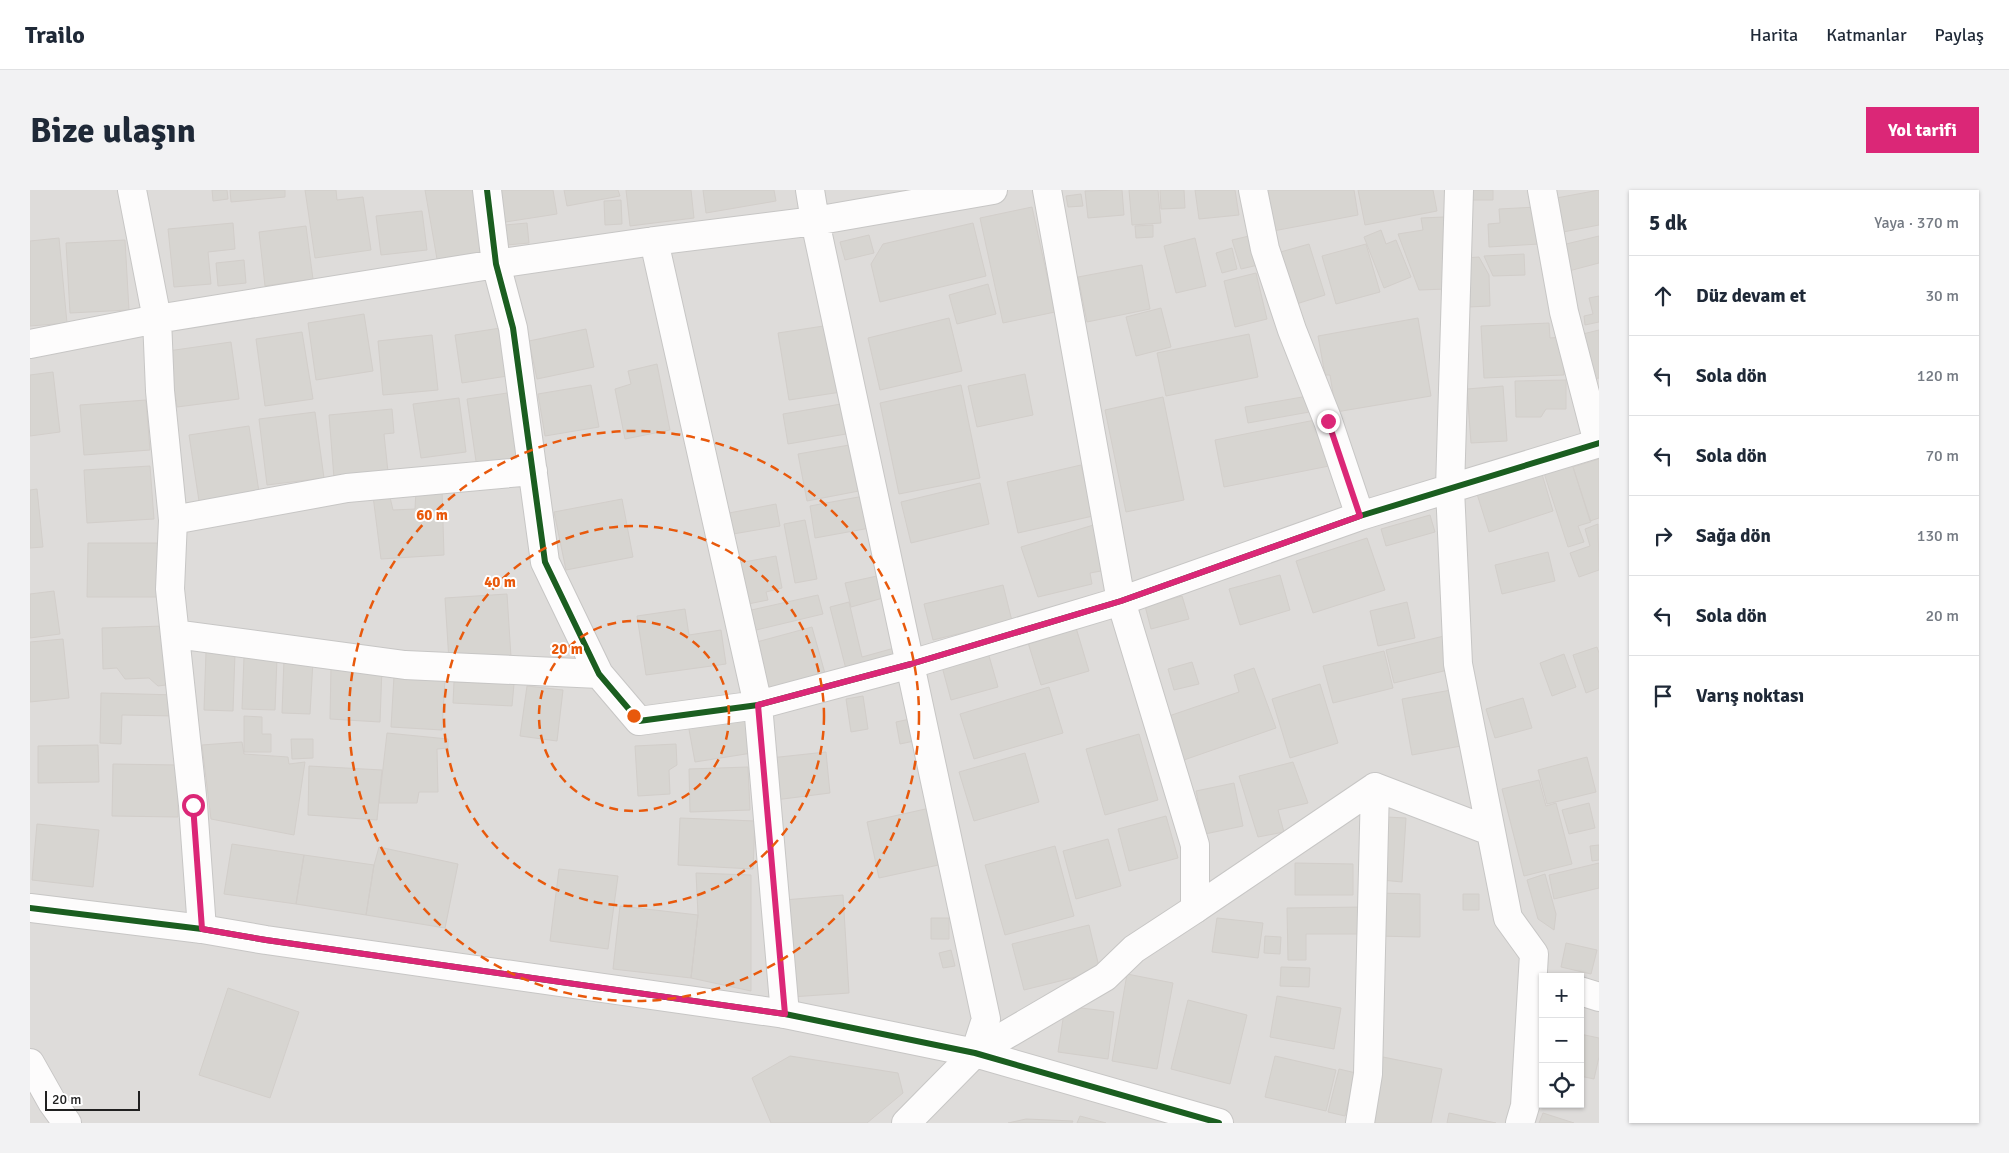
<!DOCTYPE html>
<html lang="tr">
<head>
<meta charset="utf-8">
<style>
  :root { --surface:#fff; --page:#f2f2f3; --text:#1f2937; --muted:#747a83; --line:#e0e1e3; --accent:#db2777 }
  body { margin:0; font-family:Signika,sans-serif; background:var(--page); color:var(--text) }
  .controls { position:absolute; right:15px; bottom:15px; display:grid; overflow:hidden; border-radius:0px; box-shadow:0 1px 4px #0004 }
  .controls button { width:45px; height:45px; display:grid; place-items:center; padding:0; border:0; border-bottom:1px solid var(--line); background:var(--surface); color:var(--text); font:25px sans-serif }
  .scale { position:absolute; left:15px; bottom:12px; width:95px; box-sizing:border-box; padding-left:5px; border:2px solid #202020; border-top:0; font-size:14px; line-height:18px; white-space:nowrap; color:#202020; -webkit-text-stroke:4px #fff; paint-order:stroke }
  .stop { position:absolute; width:15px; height:15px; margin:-11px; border:4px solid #db2777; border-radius:50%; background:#fff }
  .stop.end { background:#db2777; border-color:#fff; box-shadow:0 1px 5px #0008 }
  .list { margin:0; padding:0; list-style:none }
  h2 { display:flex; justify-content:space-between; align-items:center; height:65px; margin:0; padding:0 20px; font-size:21px }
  h2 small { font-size:16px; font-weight:400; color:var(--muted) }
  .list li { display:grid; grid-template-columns:32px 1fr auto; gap:15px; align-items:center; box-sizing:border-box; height:80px; padding:0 20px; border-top:1px solid var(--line) }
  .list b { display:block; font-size:19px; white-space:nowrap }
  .list em { font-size:16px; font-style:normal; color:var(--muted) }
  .icon { flex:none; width:28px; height:28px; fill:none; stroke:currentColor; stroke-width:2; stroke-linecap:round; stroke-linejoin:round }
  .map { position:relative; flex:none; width:1569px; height:933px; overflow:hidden; border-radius:0px }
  header { display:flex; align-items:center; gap:30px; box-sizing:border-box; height:70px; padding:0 25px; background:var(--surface); border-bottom:1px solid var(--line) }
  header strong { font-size:24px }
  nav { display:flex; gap:28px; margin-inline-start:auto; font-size:18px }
  .intro { display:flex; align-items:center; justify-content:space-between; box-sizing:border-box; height:120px; padding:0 30px }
  h1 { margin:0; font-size:35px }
  .button { padding:12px 22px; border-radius:0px; background:var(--accent); color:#fff; font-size:18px; font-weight:700 }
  main { display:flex; gap:30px; padding:0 30px }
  aside { flex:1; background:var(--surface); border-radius:0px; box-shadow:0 1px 4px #0004 }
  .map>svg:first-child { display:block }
  .residential { fill:#dedcda; fill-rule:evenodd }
  .building { fill:#d7d5d1; stroke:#d2ceca }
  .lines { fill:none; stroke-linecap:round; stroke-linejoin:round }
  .minor-casing { stroke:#c7c6c5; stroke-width:30 }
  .tertiary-casing { stroke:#c7c6c5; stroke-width:30 }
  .minor { stroke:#fdfcfc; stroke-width:28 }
  .tertiary { stroke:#fdfcfc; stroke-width:28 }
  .cycleway-casing { stroke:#fff; stroke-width:9 }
  .cycleway { stroke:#1b5e20; stroke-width:6 }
  .route { stroke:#db2777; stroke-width:6 }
  .ring { fill:none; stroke:#e8590c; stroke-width:2.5; stroke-dasharray:9 6 }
  .centre { fill:#e8590c; stroke:#fff; stroke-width:2.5 }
  .ring-label { font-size:15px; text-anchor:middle; font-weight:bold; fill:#e8590c; stroke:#fff; stroke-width:4; stroke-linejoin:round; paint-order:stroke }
</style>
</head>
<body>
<header>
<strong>Trailo</strong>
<nav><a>Harita</a><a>Katmanlar</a><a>Paylaş</a></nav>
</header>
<div class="intro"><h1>Bize ulaşın</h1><a class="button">Yol tarifi</a></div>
<main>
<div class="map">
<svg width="1569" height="933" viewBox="0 0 1569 933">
  <rect width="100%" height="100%" fill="#efede9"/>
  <path class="residential" d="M 0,0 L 1569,0 L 1569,933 L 0,933 ZM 1513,787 L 1550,787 L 1550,914 L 1513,914 Z"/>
  <path class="building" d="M 182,0 L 197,0 L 198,9 L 183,11 Z
    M 200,0 L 255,0 L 255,7 L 201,12 Z
    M 275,0 L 306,0 L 307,10 L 333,7 L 341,60 L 285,68 Z
    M 395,0 L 443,0 L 452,62 L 407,69 Z
    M 463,0 L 523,0 L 527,24 L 469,33 Z
    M 534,0 L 588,0 L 590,6 L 537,16 Z
    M 596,0 L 661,0 L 664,28 L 600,36 Z
    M 673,0 L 744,0 L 746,11 L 676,23 Z
    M 1092,0 L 1094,25 L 1058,28 L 1055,1 Z
    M 1099,0 L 1128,0 L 1131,33 L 1102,35 Z
    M 1130,0 L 1154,0 L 1155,18 L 1131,19 Z
    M 1165,0 L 1205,0 L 1209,25 L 1169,29 Z
    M 1230,0 L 1324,0 L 1328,25 L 1238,42 Z
    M 1328,0 L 1403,0 L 1407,21 L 1335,35 Z
    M 1437,0 L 1463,0 L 1463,10 L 1437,10 Z
    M 1569,0 L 1569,35 L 1528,43 L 1521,9 Z
    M 1051,4 L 1053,16 L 1038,17 L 1036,6 Z
    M 591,10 L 592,34 L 575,35 L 574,11 Z
    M 1002,17 L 1025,122 L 973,133 L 950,28 Z
    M 1507,17 L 1509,54 L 1459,57 L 1458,34 L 1470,33 L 1469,19 Z
    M 392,21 L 397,60 L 351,65 L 346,26 Z
    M 1414,27 L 1417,99 L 1389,100 L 1368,44 L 1393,40 L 1391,28 Z
    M 203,33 L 205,59 L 178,62 L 181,94 L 144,97 L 138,39 Z
    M 497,33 L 499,53 L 477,55 L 475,35 Z
    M 943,33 L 956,86 L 850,112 L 841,74 L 853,54 Z
    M 1123,35 L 1123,47 L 1106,48 L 1105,36 Z
    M 276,36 L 283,89 L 235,96 L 229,42 Z
    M 1351,40 L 1356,54 L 1366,50 L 1381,87 L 1354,98 L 1334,47 Z
    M 839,45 L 844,63 L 815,70 L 810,52 Z
    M 1219,46 L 1228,75 L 1211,79 L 1202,50 Z
    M 1569,46 L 1569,73 L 1535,82 L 1528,56 Z
    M 29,48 L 37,133 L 0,136 L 0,51 Z
    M 1165,48 L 1176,96 L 1146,103 L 1134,56 Z
    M 95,50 L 99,120 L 40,123 L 36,53 Z
    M 1279,54 L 1295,105 L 1263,115 L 1247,63 Z
    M 1336,54 L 1350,102 L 1306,114 L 1292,66 Z
    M 1202,58 L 1207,79 L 1192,83 L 1186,63 Z
    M 1494,64 L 1495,85 L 1463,86 L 1454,66 Z
    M 1449,67 L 1459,85 L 1460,116 L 1438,117 L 1435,68 Z
    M 214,70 L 216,93 L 188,96 L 186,73 Z
    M 1112,75 L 1120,119 L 1057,132 L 1048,87 Z
    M 1226,83 L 1237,129 L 1205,137 L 1194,91 Z
    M 958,94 L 966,124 L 927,134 L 919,105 Z
    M 1569,106 L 1569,132 L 1555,135 L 1554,126 L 1563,124 L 1559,108 Z
    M 1131,118 L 1141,157 L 1106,166 L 1096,127 Z
    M 334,124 L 343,181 L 286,190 L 278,133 Z
    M 919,128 L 932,181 L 850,200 L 838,148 Z
    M 1388,128 L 1401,206 L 1306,222 L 1300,185 L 1295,185 L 1288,146 Z
    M 1519,133 L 1520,148 L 1533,147 L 1534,185 L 1454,188 L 1451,136 Z
    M 800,135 L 811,202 L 759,210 L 748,143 Z
    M 477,137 L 484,185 L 432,193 L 425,145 Z
    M 556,139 L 564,177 L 507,189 L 499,151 Z
    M 1569,140 L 1569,188 L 1563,189 L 1553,144 Z
    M 272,142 L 283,209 L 235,216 L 226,149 Z
    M 1219,144 L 1228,187 L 1136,206 L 1127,163 Z
    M 402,145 L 408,200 L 353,205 L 348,151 Z
    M 201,152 L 209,209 L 147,217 L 138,161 Z
    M 627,174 L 640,240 L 595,249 L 585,199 L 601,194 L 598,181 Z
    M 23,182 L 30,242 L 0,246 L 0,185 Z
    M 995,184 L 1003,225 L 947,237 L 938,196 Z
    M 1536,190 L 1536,219 L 1516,219 L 1511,227 L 1486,227 L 1485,191 Z
    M 561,195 L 569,237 L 515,246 L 508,204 Z
    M 931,195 L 950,288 L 869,304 L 850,213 Z
    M 1473,196 L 1477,251 L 1441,253 L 1437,199 Z
    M 484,202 L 494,271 L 447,278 L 437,209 Z
    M 1278,206 L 1285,221 L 1218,233 L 1215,217 Z
    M 1133,207 L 1154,310 L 1096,322 L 1075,220 Z
    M 429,208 L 436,262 L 391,268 L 383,214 Z
    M 116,210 L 120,260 L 54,265 L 50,215 Z
    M 811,214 L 816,244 L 758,254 L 753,224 Z
    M 362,219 L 364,243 L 354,244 L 358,282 L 304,288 L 299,225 Z
    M 285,222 L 294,288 L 237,295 L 229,229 Z
    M 1295,228 L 1304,275 L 1194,297 L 1185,250 Z
    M 219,236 L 229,302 L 169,311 L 159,245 Z
    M 825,254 L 834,300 L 777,311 L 768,264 Z
    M 1569,269 L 1569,328 L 1560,331 L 1543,277 Z
    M 1542,274 L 1561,332 L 1548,336 L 1554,352 L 1538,357 L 1514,283 Z
    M 1051,275 L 1063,326 L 988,343 L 977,292 Z
    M 120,276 L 124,329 L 57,333 L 54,280 Z
    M 1512,284 L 1523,321 L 1459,342 L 1447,304 Z
    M 950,293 L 959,334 L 881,353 L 871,312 Z
    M 7,299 L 13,357 L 0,358 L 0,300 Z
    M 412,299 L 414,365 L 351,369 L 343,306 L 359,303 L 363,320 L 385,319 L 386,300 Z
    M 834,306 L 840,338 L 785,348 L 780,316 Z
    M 592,309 L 603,367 L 536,380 L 524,322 Z
    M 746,314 L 750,336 L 703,344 L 699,323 Z
    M 1400,325 L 1405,342 L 1356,356 L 1351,339 Z
    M 775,330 L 787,389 L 765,393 L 754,334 Z
    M 1070,333 L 1082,379 L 1060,383 L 1062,394 L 1008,407 L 991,357 Z
    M 1568,334 L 1569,380 L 1549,387 L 1540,363 L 1560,356 L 1555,339 Z
    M 1337,348 L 1355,400 L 1283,423 L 1266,371 Z
    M 58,353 L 128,353 L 128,407 L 57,407 Z
    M 1518,362 L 1525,391 L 1472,404 L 1465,375 Z
    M 746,366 L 752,398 L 736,402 L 738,410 L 718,414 L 709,373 Z
    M 1250,385 L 1260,420 L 1210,435 L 1199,399 Z
    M 847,386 L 853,408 L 821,417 L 815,393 Z
    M 973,395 L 982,431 L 903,450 L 894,414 Z
    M 24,401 L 30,444 L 0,448 L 0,404 Z
    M 477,404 L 481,467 L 419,471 L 415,408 Z
    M 788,405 L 793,424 L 722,441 L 717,421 Z
    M 1152,406 L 1159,429 L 1121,439 L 1115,416 Z
    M 819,412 L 832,467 L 868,457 L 873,470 L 818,487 L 800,417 Z
    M 1377,412 L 1385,448 L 1348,456 L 1340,421 Z
    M 655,419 L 659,445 L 691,440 L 696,474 L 616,485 L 607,426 Z
    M 1044,431 L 1059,481 L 1011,495 L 996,446 Z
    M 134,436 L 136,495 L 128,496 L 119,488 L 95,489 L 87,478 L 73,479 L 72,438 Z
    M 782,437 L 796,487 L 737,503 L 723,453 Z
    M 1414,446 L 1422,479 L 1364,493 L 1356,460 Z
    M 33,449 L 39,508 L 0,512 L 0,452 Z
    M 1567,457 L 1569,463 L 1569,498 L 1556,503 L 1543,465 Z
    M 957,459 L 968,497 L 921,510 L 911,473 Z
    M 1354,461 L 1363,498 L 1303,513 L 1293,476 Z
    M 176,462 L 205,463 L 203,521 L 174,520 Z
    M 1534,464 L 1546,497 L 1522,506 L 1510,473 Z
    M 214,467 L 247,468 L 245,520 L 212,519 Z
    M 254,469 L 283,471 L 280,524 L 252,523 Z
    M 1162,472 L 1169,494 L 1144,500 L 1138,479 Z
    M 301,476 L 352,478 L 350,532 L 300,529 Z
    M 1224,478 L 1246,538 L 1151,571 L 1136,527 L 1209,502 L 1204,485 Z
    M 364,486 L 415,489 L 412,540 L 361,537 Z
    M 424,492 L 484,494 L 482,516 L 423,513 Z
    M 1290,494 L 1308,553 L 1260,568 L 1242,509 Z
    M 497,496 L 533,500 L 527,551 L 490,546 Z
    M 1019,497 L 1033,543 L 944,569 L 930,524 Z
    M 1421,500 L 1431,556 L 1382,565 L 1372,509 Z
    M 71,503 L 147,505 L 146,526 L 92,525 L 91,554 L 70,553 Z
    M 833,506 L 838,539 L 821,542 L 816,509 Z
    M 1493,508 L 1502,538 L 1465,548 L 1456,519 Z
    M 716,524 L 722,563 L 665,572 L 658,534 Z
    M 214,526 L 232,527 L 232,544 L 241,544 L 241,562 L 214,562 Z
    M 885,528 L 889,550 L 870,554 L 866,532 Z
    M 357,543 L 418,549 L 418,558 L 407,559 L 408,602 L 389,602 L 387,613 L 349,613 Z
    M 1109,544 L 1128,610 L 1075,625 L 1056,559 Z
    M 261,549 L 283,549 L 283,568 L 262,569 Z
    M 212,552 L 214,564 L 258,567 L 259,574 L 275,572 L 264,645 L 181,629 L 172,555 Z
    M 646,554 L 647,575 L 639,580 L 640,604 L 608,606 L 605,556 Z
    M 68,555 L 69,592 L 8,593 L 8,556 Z
    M 796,562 L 800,603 L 745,610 L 740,568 Z
    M 995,563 L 1009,612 L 944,631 L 929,582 Z
    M 1557,567 L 1566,602 L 1517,614 L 1508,580 Z
    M 1263,572 L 1278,613 L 1248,620 L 1254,642 L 1228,647 L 1209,586 Z
    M 83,574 L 148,575 L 148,627 L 82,626 Z
    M 279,576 L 352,580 L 347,630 L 278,625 Z
    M 718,577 L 720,620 L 660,622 L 659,579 Z
    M 1509,590 L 1516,616 L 1526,613 L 1542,674 L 1494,686 L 1472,599 Z
    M 1204,593 L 1213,636 L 1175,644 L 1166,601 Z
    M 1559,613 L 1565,638 L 1539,644 L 1532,620 Z
    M 900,618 L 913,674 L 849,688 L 837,632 Z
    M 1136,626 L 1148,668 L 1099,681 L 1088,639 Z
    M 1356,627 L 1376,628 L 1372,692 L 1352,690 Z
    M 650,628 L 725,631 L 723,679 L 648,675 Z
    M 7,634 L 69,640 L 63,697 L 2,690 Z
    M 1078,649 L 1091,696 L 1046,709 L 1033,661 Z
    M 202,654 L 274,665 L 266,714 L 194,704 Z
    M 1569,655 L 1569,670 L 1562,671 L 1560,656 Z
    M 1025,656 L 1044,726 L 975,745 L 955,675 Z
    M 349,657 L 428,674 L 415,738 L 336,725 L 344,675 Z
    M 274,665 L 344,675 L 336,725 L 266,714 Z
    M 1265,673 L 1323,674 L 1323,705 L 1265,705 Z
    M 1569,673 L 1569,698 L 1524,709 L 1519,685 Z
    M 529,679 L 588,686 L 578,759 L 520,751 Z
    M 666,683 L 721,685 L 721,801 L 661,788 L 668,725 Z
    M 1515,684 L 1526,724 L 1524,740 L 1508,729 L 1497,690 Z
    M 1347,703 L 1390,704 L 1390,747 L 1346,746 Z
    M 1433,704 L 1449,704 L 1449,720 L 1433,720 Z
    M 813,705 L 819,803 L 761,807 L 754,710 Z
    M 590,716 L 668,725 L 661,788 L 583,779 Z
    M 1335,717 L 1335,744 L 1276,744 L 1276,770 L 1258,770 L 1257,718 Z
    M 901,728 L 919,728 L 919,749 L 901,749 Z
    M 1187,728 L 1233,733 L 1228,768 L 1182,762 Z
    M 1059,735 L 1070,781 L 994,800 L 982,754 Z
    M 1235,746 L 1251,747 L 1250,764 L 1234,763 Z
    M 1536,753 L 1567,760 L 1561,784 L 1531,777 Z
    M 921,760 L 925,776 L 913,778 L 909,763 Z
    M 1251,777 L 1280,778 L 1279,797 L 1250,796 Z
    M 1097,784 L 1143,793 L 1127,879 L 1082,871 Z
    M 198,798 L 269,822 L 240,908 L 169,885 Z
    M 1247,806 L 1311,818 L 1304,859 L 1240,847 Z
    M 1158,810 L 1217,825 L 1200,894 L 1141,879 Z
    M 1035,816 L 1084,822 L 1078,869 L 1028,862 Z
    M 1550,844 L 1569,848 L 1569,867 L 1564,889 L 1550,886 Z
    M 760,866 L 868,883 L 873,903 L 837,933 L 741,933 L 722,888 Z
    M 1245,866 L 1306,880 L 1296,921 L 1235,907 Z
    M 1353,867 L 1412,879 L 1401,933 L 1340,933 Z
    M 1309,879 L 1326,883 L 1315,926 L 1298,922 Z
    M 1419,923 L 1466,933 L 1417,933 Z
    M 1513,923 L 1544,933 L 1509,933 Z
    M 1050,926 L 1076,933 L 1047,933 Z
    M 996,929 L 1043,931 L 1042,933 L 978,933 Z"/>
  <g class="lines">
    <g class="minor-casing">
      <path id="minor" d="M 102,0 L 127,129 L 130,201 L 143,330 L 140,399 L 163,615 L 172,739
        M 457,0 L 466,74 L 483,138 L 515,372 L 569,484 L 609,531 L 728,515 L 881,474 L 1091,411 L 1330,326 L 1569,253
        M 780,0 L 785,31 L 956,829 L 945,863
        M 1223,0 L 1235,59 L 1262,140 L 1298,231 L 1330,326
        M 1429,0 L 1420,299 L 1428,474 L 1478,728 L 1504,764 L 1495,916 L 1490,933
        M 1512,0 L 1534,122 L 1568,253
        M 624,51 L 728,515 L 755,824
        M 0,154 L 127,129 L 466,74 L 624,51 L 785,31 L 963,0
        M 143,330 L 317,298 L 503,281
        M 145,444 L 375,475 L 569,484
        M 1345,597 L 1460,641
        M 1165,719 L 1345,597
        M 1550,801 L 1569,807
        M 0,873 L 22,912 L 37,933
        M 1330,933 L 1338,884 L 1345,597"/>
    </g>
    <g class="tertiary-casing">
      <path id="tertiary" d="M 0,718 L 172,739 L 236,750 L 755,824 L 945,863 L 1189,933
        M 876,933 L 945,863 L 1075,787 L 1104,759 L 1165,719 L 1165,655 L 1091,411 L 1017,0"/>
    </g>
    <use href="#minor" class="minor"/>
    <use href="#tertiary" class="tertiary"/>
    <g class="cycleway-casing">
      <path id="cycleway" d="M 457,0 L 466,74 L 483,138 L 515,372 L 569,484 L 609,531 L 728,515 L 881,474 L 1091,411 L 1330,326 L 1569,253
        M 0,718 L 172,739 L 236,750 L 755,824 L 945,863 L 1189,933"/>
    </g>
    <use href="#cycleway" class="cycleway"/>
  </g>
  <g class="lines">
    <path class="route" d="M 163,615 L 172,739 L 236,750 L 755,824 L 728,515 L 881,474 L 1091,411 L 1330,326 L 1298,231"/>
  </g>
  <g class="ring">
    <circle cx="604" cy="526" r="95"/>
    <circle cx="604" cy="526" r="190"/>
    <circle cx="604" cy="526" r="285"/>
  </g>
  <circle cx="604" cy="526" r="8" class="centre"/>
  <g class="ring-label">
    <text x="402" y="330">60 m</text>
    <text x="470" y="397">40 m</text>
    <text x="537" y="464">20 m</text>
  </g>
</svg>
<div class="controls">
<button>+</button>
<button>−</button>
<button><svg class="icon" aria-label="locate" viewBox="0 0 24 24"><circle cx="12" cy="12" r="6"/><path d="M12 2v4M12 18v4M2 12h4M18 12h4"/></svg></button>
</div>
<div class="scale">20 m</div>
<div class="stop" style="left:163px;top:615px"></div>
<div class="stop end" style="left:1298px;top:231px"></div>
</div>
<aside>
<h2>5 dk<small>Yaya · 370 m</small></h2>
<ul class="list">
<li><svg class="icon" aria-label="ahead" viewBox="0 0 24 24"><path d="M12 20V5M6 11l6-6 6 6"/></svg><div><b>Düz devam et</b></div><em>30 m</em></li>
<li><svg class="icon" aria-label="left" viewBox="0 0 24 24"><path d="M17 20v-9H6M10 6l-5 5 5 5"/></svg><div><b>Sola dön</b></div><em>120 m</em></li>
<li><svg class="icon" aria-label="left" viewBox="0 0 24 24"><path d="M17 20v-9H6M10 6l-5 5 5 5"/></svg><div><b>Sola dön</b></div><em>70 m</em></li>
<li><svg class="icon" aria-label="right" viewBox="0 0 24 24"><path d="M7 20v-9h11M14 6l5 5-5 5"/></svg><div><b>Sağa dön</b></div><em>130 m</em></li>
<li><svg class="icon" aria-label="left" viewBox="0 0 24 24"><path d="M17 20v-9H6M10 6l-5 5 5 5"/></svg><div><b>Sola dön</b></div><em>20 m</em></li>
<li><svg class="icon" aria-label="arrive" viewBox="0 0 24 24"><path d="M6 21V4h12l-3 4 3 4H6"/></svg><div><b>Varış noktası</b></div></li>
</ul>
</aside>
</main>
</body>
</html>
